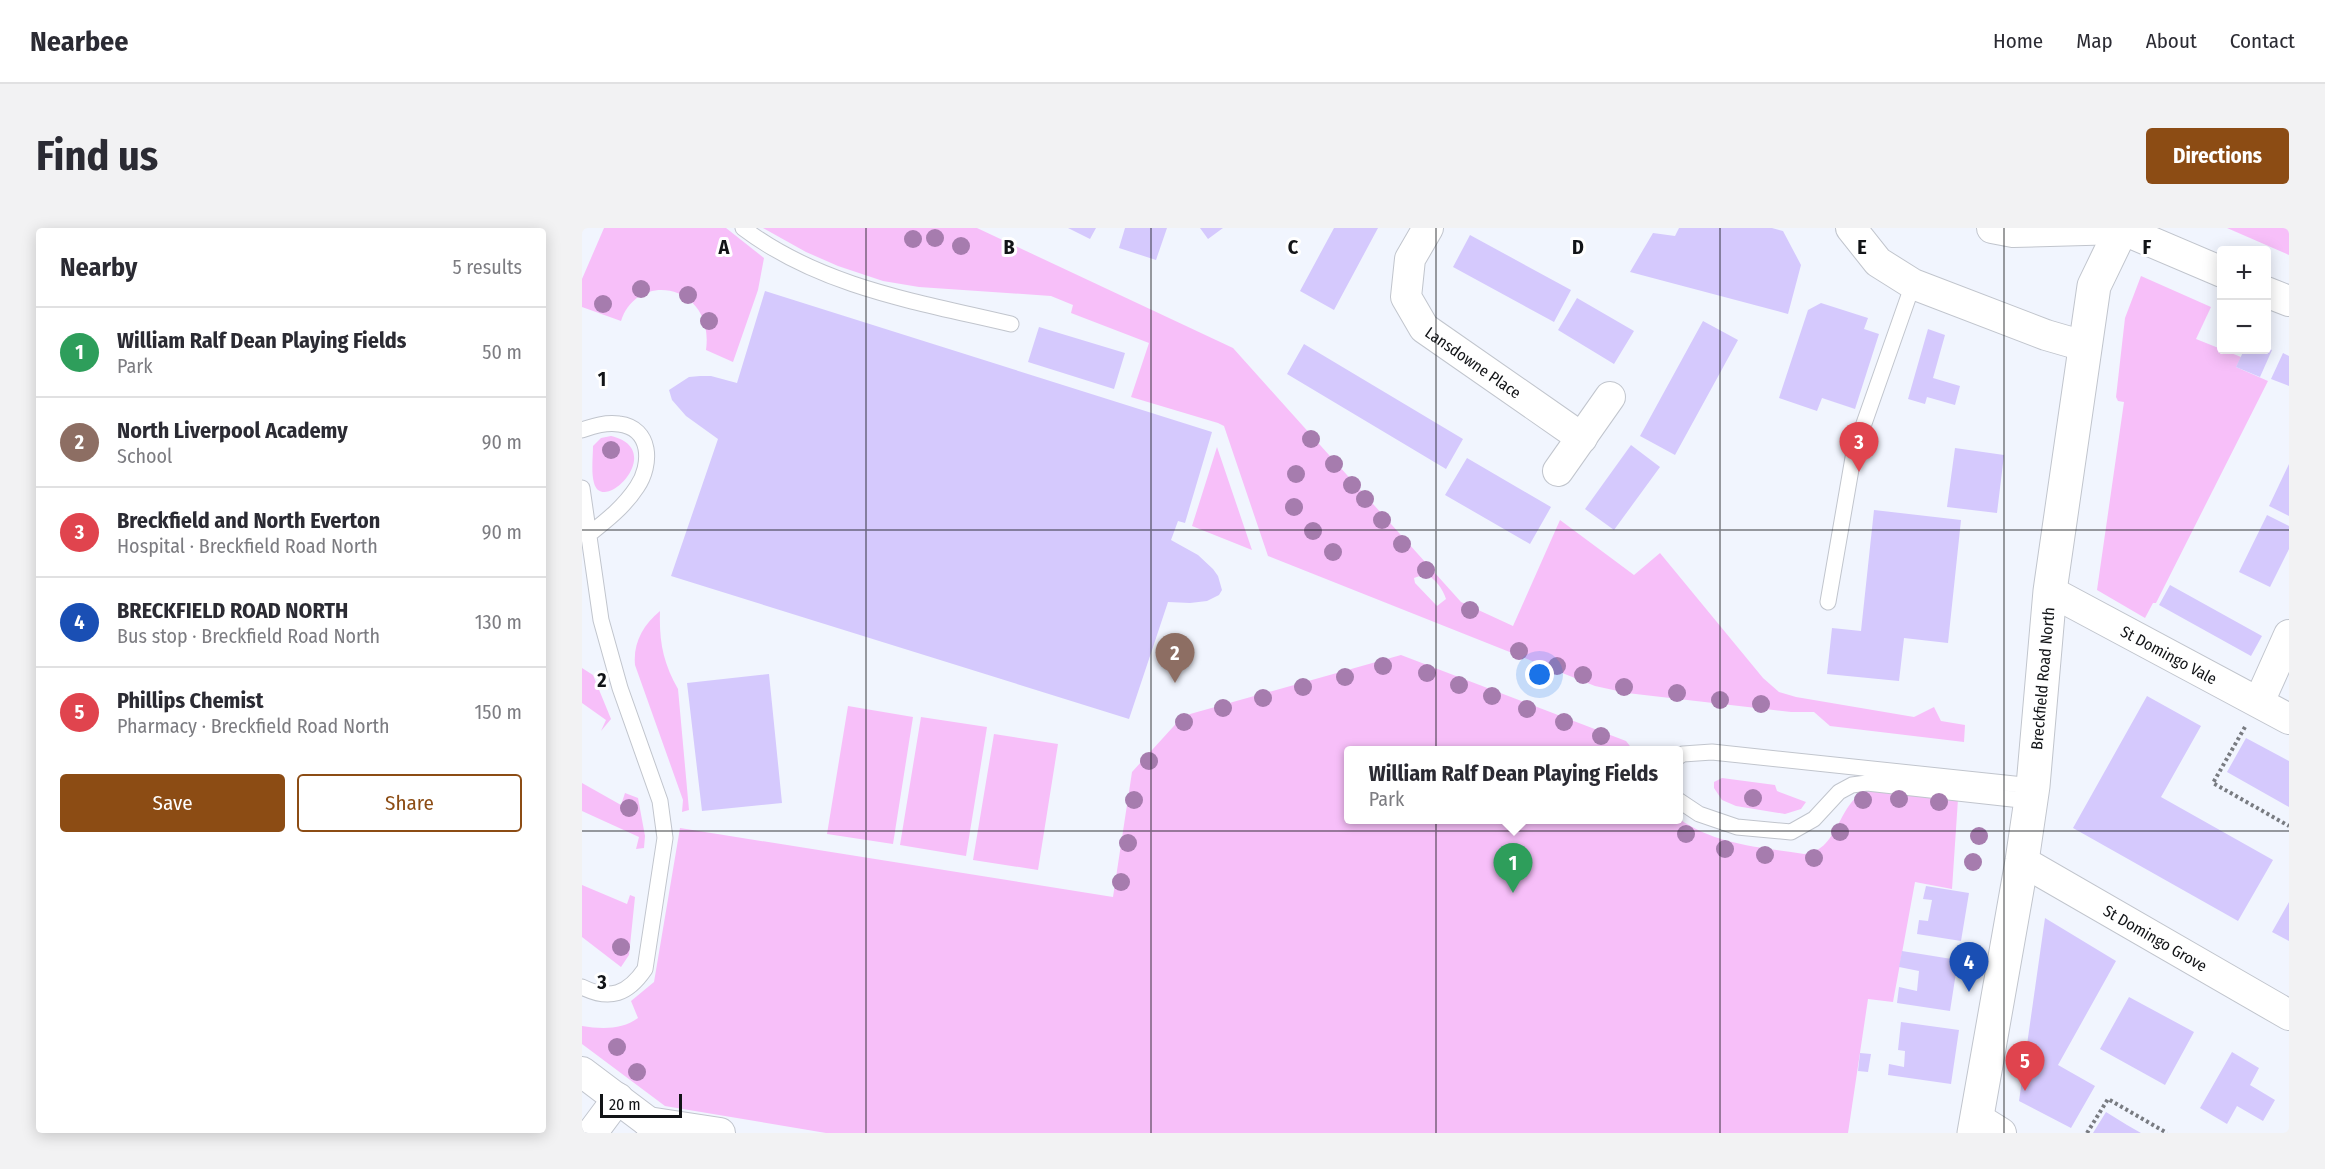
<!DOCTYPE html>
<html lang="en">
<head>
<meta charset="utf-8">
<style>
  :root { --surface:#fff; --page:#f2f2f3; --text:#2b2b33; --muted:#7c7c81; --line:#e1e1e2; --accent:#8c4c14 }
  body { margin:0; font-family:"Fira Sans Condensed",sans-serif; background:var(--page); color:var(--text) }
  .controls { position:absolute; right:18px; top:18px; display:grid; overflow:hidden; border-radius:6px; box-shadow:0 3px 15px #0003 }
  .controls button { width:54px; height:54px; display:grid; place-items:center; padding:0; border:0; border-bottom:2px solid var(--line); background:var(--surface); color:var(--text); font:30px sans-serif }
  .scale { position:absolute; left:18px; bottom:15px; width:82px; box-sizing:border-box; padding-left:6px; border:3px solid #121417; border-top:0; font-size:16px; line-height:21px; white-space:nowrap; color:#121417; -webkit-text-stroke:4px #fff; paint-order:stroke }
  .you { position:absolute; left:958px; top:447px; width:21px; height:21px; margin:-15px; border:4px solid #fff; border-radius:50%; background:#1a73e8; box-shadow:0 0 0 9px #1a73e833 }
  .badge { display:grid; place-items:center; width:39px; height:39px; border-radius:50%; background:var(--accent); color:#fff; font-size:20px; font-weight:700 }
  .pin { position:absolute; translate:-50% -50px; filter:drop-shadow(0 2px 3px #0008) }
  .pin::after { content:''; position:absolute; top:32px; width:21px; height:18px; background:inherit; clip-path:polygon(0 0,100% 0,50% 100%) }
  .popup { position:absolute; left:762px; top:518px; width:339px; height:78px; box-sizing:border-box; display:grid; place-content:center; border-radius:6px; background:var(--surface); filter:drop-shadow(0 2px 4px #0005); font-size:20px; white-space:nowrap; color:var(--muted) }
  .popup b { font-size:22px; color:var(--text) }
  .popup::after { content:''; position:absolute; left:50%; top:100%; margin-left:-12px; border:12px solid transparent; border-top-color:var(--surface) }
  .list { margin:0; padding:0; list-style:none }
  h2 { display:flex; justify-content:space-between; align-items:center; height:78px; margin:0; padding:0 24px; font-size:26px }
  h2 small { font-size:20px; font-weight:400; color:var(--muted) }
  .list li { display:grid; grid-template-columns:39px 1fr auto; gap:18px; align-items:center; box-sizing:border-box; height:90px; padding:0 24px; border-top:2px solid var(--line) }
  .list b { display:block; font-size:22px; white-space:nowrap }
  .list p { margin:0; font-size:20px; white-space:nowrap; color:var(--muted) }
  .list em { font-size:20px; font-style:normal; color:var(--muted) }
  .actions { display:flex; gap:12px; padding:18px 24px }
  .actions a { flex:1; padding:14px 0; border:2px solid var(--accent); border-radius:6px; text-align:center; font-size:21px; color:var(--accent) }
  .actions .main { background:var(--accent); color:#fff }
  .map { position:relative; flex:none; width:1707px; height:905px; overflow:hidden; border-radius:6px }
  header { display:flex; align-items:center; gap:36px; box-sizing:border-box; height:84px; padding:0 30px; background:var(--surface); border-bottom:2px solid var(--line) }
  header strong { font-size:28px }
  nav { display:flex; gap:33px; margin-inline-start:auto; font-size:21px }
  .intro { display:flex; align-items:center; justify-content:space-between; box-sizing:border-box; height:144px; padding:0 36px }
  h1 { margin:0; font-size:42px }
  .button { padding:15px 27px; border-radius:6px; background:var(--accent); color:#fff; font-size:21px; font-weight:700 }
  main { display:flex; gap:36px; padding:0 36px }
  aside { flex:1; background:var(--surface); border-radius:6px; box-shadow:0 3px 15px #0003 }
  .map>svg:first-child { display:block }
  .green { fill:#f7bff9; fill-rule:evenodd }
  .building { fill:#d5c9fd }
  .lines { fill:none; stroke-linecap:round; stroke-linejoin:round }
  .service-casing { stroke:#c1c5cd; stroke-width:17 }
  .minor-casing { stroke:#c1c5cd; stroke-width:32 }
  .tertiary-casing { stroke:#c1c5cd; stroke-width:35 }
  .path { stroke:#787b81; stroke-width:4; stroke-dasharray:3 3; stroke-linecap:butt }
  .service { stroke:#fff; stroke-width:15 }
  .minor { stroke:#fff; stroke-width:30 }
  .tertiary { stroke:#fff; stroke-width:33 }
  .tree { fill:#a67cae }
  .grid { fill:none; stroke:#121417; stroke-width:1.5; stroke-opacity:0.55 }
  .labels { text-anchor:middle; stroke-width:6; stroke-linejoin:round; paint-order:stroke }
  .street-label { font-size:16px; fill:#121417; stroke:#fff }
  .grid-label { font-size:20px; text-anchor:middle; font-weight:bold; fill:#121417; stroke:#fff; stroke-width:6; stroke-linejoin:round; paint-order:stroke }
</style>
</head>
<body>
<header>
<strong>Nearbee</strong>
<nav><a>Home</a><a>Map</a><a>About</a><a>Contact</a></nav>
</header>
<div class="intro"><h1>Find us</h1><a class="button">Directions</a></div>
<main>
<aside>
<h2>Nearby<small>5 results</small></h2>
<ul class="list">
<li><span class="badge" style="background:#2e9e5b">1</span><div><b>William Ralf Dean Playing Fields</b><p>Park</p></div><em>50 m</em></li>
<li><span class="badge" style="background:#8d6e63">2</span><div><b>North Liverpool Academy</b><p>School</p></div><em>90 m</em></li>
<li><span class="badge" style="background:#e0444e">3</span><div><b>Breckfield and North Everton</b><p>Hospital · Breckfield Road North</p></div><em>90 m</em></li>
<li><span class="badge" style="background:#1a4fb4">4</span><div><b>BRECKFIELD ROAD NORTH</b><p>Bus stop · Breckfield Road North</p></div><em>130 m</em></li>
<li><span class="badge" style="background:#e0444e">5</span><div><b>Phillips Chemist</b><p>Pharmacy · Breckfield Road North</p></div><em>150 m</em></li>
</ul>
<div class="actions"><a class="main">Save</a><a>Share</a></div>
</aside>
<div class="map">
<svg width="1707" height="905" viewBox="0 0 1707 905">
  <rect width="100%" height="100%" fill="#f1f5fe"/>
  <path class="green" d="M 22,0 L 144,0 L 182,30 L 176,62 L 151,134 L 124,122 C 133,57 56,41 39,93 L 0,79 L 0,51 Z
    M 181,0 L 395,0 L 651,120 L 879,374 L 931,398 L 978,292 L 1052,347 L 1078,325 L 1181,450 L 1197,464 L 1214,469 L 1332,489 L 1352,479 L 1359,493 L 1383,497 L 1382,514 L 1248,498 L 1232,484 L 1209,484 L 1045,465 L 1013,458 L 686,328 L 642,198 L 636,195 L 549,169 L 567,115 L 489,85 L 491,77 L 469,68 L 337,59 L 301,53 L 256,38 L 224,24 ZM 843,346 C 853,350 861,361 864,371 L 855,378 L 833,355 L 832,350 Z
    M 1645,0 L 1707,0 L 1707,27 Z
    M 1559,48 L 1629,79 L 1614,111 L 1659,129 L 1654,139 L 1686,153 L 1574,375 L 1571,375 L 1563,390 L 1515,362 L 1542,174 L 1536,173 L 1534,169 L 1543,90 Z
    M 29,208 C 86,221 21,288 12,255 C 9,244 11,229 11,218 L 19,210 Z
    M 635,219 L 670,322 L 610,298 Z
    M 78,383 C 77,413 81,435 96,461 L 107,582 L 100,584 L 101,572 L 53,437 C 51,415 61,397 78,383 Z
    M 819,427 L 1044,513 L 1051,522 L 766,522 L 766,592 L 1096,590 C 1133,617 1178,619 1222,626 C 1260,623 1255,566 1292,561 L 1376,571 L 1370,661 L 1333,654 L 1311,774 L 1286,771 L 1266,905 L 244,905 L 83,878 L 0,816 L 0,798 C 19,801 40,802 56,790 L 49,773 L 72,754 L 98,600 L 531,669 L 550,544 L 601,488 Z
    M 0,440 L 11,447 L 29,491 L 19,503 L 24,492 L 0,475 Z
    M 266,478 L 331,489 L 311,616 L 245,606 Z
    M 339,489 L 405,499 L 384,628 L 318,617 Z
    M 412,506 L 476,516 L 456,642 L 391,632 Z
    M 1140,550 L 1193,557 L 1195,563 L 1224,574 L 1219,581 L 1203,586 L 1154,578 L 1140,572 L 1132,560 L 1132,554 Z
    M 0,555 L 39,577 L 43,565 L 56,570 L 63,608 L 62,620 L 54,621 L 57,609 L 0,583 Z
    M 0,657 L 45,676 L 48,667 L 53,669 L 47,727 L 39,739 L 0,709 Z"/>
  <path class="building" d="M 486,0 L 514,0 L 508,11 Z
    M 543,0 L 585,0 L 574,32 L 537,20 Z
    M 618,0 L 641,0 L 626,11 Z
    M 752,0 L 796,0 L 752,82 L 718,63 Z
    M 1097,0 L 1190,0 L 1201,3 L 1219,37 L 1206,86 L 1048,44 L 1071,5 L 1093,8 Z
    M 888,7 L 989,62 L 972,94 L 871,39 Z
    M 183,63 L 630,204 L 603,295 L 596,293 L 589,312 L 616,327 L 631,341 L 636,348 L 640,362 L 637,367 L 625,373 L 608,375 L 586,374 L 547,491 L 89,348 L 136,211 L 104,188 L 90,172 L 87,162 L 107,149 L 118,148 L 129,148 L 155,155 Z
    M 995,70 L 1052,103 L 1032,136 L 976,102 Z
    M 1239,75 L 1286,90 L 1282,101 L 1297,106 L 1273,181 L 1240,170 L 1235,183 L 1197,170 L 1226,82 Z
    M 1121,93 L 1156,112 L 1093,227 L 1058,208 Z
    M 457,99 L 543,125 L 532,161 L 446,134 Z
    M 1346,101 L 1363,107 L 1351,150 L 1378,158 L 1373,177 L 1345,169 L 1343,176 L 1326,171 Z
    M 722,116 L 881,211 L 864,241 L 705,146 Z
    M 1684,119 L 1690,122 L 1678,149 L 1654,139 L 1662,122 L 1684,122 Z
    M 1701,125 L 1707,128 L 1707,158 L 1689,151 Z
    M 1049,217 L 1078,239 L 1032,302 L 1003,281 Z
    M 1373,220 L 1422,227 L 1415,285 L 1365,279 Z
    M 885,230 L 969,279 L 948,316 L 863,267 Z
    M 1707,236 L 1707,288 L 1687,278 Z
    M 1292,282 L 1379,292 L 1366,415 L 1322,410 L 1317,453 L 1245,446 L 1250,400 L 1279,403 Z
    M 1685,287 L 1707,298 L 1707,321 L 1688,359 L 1657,344 Z
    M 1588,357 L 1680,408 L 1669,428 L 1577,377 Z
    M 187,446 L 200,575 L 120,583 L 105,455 Z
    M 1565,468 L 1619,498 L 1579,569 L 1691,632 L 1656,693 L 1491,600 Z
    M 1664,510 L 1707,533 L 1707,579 L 1645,544 Z
    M 1344,658 L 1387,665 L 1379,713 L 1335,706 L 1337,692 L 1346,693 L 1350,672 L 1341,671 Z
    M 1707,674 L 1707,713 L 1690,704 Z
    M 1463,690 L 1534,733 L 1476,837 L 1513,858 L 1489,900 L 1437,873 Z
    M 1320,723 L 1376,732 L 1368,783 L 1315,775 L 1317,759 L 1335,763 L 1337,743 L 1317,739 Z
    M 1547,769 L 1612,804 L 1583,857 L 1518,821 Z
    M 1319,794 L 1377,802 L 1369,856 L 1306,847 L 1307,836 L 1322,839 L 1323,823 L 1316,822 Z
    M 1650,824 L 1677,840 L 1668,857 L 1693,872 L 1681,893 L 1655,878 L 1645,896 L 1618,880 Z
    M 1278,825 L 1289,826 L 1286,844 L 1276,843 Z
    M 1524,884 L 1545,897 L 1559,905 L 1511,905 Z"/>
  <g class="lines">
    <g class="service-casing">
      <path id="service" d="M 161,0 C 239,59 336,74 429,96
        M 0,202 C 12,198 24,194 37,196 C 70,200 70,237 55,259 C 42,279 24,293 5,308
        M 0,260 L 19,392 L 38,460 L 78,573 L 80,588 L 83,610 L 63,741 C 46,766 28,773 0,759
        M 1246,374 L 1272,224 L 1331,56
        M 1096,529 L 1101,526 L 1130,524 L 1451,558
        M 1096,572 L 1117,586 L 1155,599 L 1209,604 L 1232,591 L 1257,564 L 1270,557 L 1285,555 L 1448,573"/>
    </g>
    <g class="minor-casing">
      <g id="minor">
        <path id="s1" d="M 846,0 L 828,31 L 824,69 L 842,100 L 1000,210"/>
        <path d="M 1269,0 L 1296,34 L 1331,56 L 1464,107 L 1502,118"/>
        <path d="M 1410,0 L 1431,4 L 1539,1 L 1640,44"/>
        <path d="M 1684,64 L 1707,73"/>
        <path d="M 976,243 L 1028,169"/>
        <path id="s2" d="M 1468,363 L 1707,491"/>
        <path d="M 1677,474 L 1707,407"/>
        <path id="s3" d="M 1440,633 L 1707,787"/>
        <path d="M 0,844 L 81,905"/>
        <path d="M 1395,890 L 1419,905"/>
        <path d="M 66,894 L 138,905"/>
        <path d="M 10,905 L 36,870"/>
      </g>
    </g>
    <g class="tertiary-casing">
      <g id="tertiary">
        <path id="s4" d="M 1392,905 L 1440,633 L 1451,558 L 1468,363 L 1512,58 L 1540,0"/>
      </g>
    </g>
    <path class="path" d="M 1663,499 L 1631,555 L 1707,598
      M 1505,905 L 1526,871 L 1585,905"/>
    <use href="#service" class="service"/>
    <use href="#minor" class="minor"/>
    <use href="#tertiary" class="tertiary"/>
  </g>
  <g class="tree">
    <circle cx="353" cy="10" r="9"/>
    <circle cx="331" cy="11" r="9"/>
    <circle cx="379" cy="18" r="9"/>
    <circle cx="59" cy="61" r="9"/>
    <circle cx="106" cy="67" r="9"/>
    <circle cx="21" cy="76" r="9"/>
    <circle cx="127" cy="93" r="9"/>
    <circle cx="729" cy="211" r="9"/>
    <circle cx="29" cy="222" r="9"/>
    <circle cx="752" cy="236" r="9"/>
    <circle cx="714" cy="246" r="9"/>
    <circle cx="770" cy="257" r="9"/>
    <circle cx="783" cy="271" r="9"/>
    <circle cx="712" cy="279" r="9"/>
    <circle cx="800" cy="292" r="9"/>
    <circle cx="731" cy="303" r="9"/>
    <circle cx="820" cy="316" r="9"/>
    <circle cx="751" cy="324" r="9"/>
    <circle cx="844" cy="342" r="9"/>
    <circle cx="888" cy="382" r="9"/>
    <circle cx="937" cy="423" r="9"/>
    <circle cx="801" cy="438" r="9"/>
    <circle cx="975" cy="438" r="9"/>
    <circle cx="845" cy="445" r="9"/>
    <circle cx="1001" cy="447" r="9"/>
    <circle cx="763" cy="449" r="9"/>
    <circle cx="877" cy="457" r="9"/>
    <circle cx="721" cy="459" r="9"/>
    <circle cx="1042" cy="459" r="9"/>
    <circle cx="1095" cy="465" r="9"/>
    <circle cx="910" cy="468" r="9"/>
    <circle cx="681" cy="470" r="9"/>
    <circle cx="1138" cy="472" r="9"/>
    <circle cx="1179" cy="476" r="9"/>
    <circle cx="641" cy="480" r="9"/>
    <circle cx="945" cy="481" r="9"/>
    <circle cx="602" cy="494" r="9"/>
    <circle cx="982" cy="494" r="9"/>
    <circle cx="1019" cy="508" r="9"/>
    <circle cx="567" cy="533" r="9"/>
    <circle cx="1171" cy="570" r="9"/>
    <circle cx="1317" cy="571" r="9"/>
    <circle cx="552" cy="572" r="9"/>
    <circle cx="1281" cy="572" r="9"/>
    <circle cx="1357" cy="574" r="9"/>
    <circle cx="47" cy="580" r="9"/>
    <circle cx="1258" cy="604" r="9"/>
    <circle cx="1104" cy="606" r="9"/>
    <circle cx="1397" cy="608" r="9"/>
    <circle cx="546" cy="615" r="9"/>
    <circle cx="1143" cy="621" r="9"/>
    <circle cx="1183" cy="627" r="9"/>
    <circle cx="1232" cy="630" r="9"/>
    <circle cx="1391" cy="634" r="9"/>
    <circle cx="539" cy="654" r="9"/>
    <circle cx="39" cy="719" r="9"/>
    <circle cx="35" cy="819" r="9"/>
    <circle cx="55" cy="844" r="9"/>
  </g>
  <path class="grid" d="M 284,0 L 284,905M 569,0 L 569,905M 854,0 L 854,905M 1138,0 L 1138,905M 1422,0 L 1422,905M 0,302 L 1707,302M 0,603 L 1707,603"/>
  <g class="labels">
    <g class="street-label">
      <text dy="6" stroke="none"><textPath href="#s1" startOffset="170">Lansdowne Place</textPath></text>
      <text dy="6" stroke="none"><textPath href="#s2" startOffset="135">St Domingo Vale</textPath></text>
      <text dy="6" stroke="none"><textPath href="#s4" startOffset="460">Breckfield Road North</textPath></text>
      <text dy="6" stroke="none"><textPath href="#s3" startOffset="154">St Domingo Grove</textPath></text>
    </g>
  </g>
  <g class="grid-label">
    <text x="142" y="26">A</text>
    <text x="427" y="26">B</text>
    <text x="711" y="26">C</text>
    <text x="996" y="26">D</text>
    <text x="1280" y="26">E</text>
    <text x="1565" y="26">F</text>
    <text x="20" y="158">1</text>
    <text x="20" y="459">2</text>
    <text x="20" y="761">3</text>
  </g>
</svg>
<div class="controls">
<button>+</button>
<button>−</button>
</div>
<div class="scale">20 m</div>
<div class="you"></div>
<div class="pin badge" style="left:931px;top:665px;background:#2e9e5b">1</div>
<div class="popup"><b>William Ralf Dean Playing Fields</b>Park</div>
<div class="pin badge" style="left:593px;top:455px;background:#8d6e63">2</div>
<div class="pin badge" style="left:1277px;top:244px;background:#e0444e">3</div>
<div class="pin badge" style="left:1387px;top:764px;background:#1a4fb4">4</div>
<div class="pin badge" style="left:1443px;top:863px;background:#e0444e">5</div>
</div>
</main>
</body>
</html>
